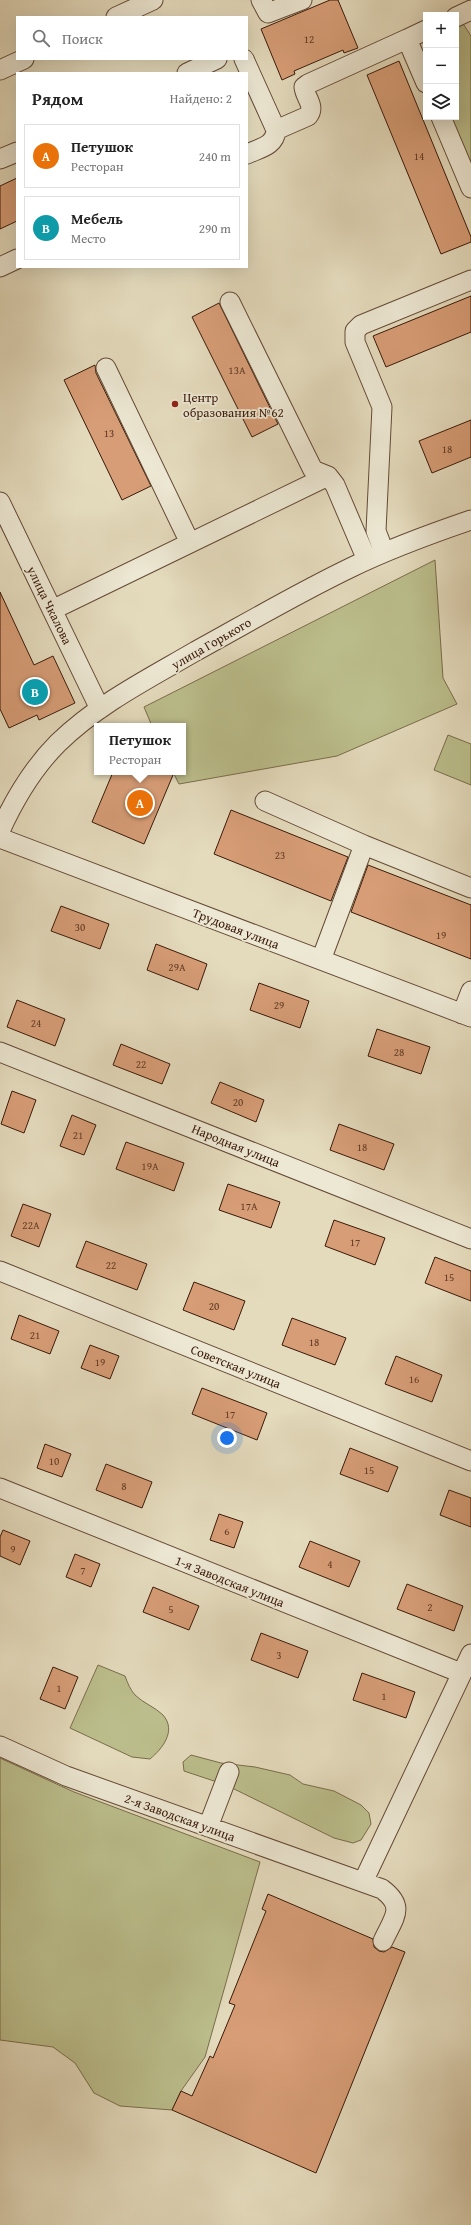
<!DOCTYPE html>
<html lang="ru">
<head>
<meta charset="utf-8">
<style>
  :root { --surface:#fff; --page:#f6f6f6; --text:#222; --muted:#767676; --line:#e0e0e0; --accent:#8f2418 }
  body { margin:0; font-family:"Gentium Book Plus",serif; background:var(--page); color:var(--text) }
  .controls { position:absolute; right:12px; top:12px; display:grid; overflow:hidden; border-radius:0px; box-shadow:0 4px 16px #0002 }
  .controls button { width:36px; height:36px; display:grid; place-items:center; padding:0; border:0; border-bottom:1px solid var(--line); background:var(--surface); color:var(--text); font:20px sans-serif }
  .you { position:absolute; left:227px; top:1438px; width:14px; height:14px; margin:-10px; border:3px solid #fff; border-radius:50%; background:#1a73e8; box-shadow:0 0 0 6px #1a73e833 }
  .badge { display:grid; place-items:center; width:26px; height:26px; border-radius:50%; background:var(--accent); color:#fff; font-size:13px; font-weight:700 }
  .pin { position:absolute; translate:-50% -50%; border:2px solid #fff; box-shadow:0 1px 4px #0006 }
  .popup { position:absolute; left:94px; top:723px; width:92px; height:52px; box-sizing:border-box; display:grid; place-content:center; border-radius:0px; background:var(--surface); filter:drop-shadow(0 1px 3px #0005); font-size:13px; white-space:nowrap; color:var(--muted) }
  .popup b { font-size:15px; color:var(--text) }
  .popup::after { content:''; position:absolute; left:50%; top:100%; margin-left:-8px; border:8px solid transparent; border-top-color:var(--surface) }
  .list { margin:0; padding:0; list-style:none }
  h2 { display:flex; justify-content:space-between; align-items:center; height:52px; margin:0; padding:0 16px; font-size:17px }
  h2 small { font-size:13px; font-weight:400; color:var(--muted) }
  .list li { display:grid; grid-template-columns:26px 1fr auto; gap:12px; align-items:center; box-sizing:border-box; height:64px; margin:0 8px 8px; padding:0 8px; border:1px solid var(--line); border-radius:0px }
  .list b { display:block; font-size:15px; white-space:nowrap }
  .list p { margin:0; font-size:13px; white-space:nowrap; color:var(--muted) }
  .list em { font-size:13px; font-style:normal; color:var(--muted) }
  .icon { flex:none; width:22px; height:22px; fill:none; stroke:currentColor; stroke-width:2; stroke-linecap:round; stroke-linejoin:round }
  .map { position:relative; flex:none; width:471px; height:2225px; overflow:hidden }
  .search { position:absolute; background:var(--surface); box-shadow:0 4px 16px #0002; left:16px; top:16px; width:232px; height:44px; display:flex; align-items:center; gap:10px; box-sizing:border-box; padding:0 14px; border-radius:0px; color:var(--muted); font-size:15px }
  .panel { position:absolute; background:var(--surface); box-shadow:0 4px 16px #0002; left:16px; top:72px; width:232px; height:196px; border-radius:0px }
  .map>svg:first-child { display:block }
  .green { fill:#bbbe8c; stroke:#7a6c4a }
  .building { fill:#d79d76; stroke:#391909 }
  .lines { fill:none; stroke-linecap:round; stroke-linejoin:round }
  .minor-casing { stroke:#644a36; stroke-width:21 }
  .minor { stroke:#ede8d4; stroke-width:19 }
  .poi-dot { fill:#8f2418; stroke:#ede8d4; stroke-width:1.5 }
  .labels { text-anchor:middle; stroke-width:3.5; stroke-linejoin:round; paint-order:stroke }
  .number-label { font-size:11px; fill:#603a24 }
  .poi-label { font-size:13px; fill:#391909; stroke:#ede8d4; text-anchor:start }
  .street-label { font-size:13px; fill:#391909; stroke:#ede8d4 }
</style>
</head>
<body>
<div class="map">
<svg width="471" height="2225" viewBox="0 0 471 2225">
  <rect width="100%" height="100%" fill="#e4dbbd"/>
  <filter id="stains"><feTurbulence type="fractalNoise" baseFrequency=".005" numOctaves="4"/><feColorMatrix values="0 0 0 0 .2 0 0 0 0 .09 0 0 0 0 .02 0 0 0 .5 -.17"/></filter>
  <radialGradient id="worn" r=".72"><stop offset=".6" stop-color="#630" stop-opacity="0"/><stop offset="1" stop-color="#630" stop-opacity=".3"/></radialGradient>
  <path class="green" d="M 462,22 L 471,36 L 471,169 L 448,117 L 456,117 L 456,24 Z
    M 435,560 L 443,678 L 457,704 L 337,756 L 179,784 L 173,772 L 183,772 L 183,726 L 152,726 L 144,707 Z
    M 448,735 L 471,744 L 471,785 L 434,770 Z
    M 98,1665 L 125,1676 C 128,1684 130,1689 135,1695 C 143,1703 155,1707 163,1715 C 177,1731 162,1749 150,1759 L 132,1757 L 70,1728 Z
    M 191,1755 L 221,1763 L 255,1767 L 290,1775 L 303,1784 L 334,1791 L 361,1805 L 369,1813 L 371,1824 L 361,1840 L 353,1843 L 334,1838 L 226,1785 L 184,1771 L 183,1762 Z
    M 0,1758 L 74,1792 L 260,1862 L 205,2057 L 181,2091 L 172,2110 L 120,2106 L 94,2093 L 75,2063 L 53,2047 L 0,2040 Z"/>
  <path class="building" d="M 330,0 L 338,0 L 358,48 L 344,53 L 343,50 L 294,71 L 295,74 L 282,80 L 261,29 Z
    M 399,61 L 471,237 L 471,242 L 441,254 L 367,75 Z
    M 17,178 L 17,221 L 0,229 L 0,186 Z
    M 471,296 L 471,332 L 386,367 L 373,336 Z
    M 219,303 L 278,424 L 252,437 L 192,317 Z
    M 95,365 L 96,373 L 151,486 L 122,500 L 64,380 Z
    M 471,420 L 471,457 L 432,473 L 419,441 Z
    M 0,592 L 34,665 L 53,656 L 75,703 L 39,720 L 37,715 L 9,728 L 0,709 Z
    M 113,772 L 165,772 L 173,775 L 144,844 L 92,822 Z
    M 231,810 L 348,857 L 331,901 L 214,854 Z
    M 368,865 L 471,905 L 471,959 L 351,912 Z
    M 61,906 L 109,924 L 100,949 L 51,931 Z
    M 156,944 L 207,964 L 198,990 L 147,970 Z
    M 259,983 L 309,1001 L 300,1028 L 250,1010 Z
    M 17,1000 L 65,1019 L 55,1046 L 7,1027 Z
    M 377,1029 L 430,1047 L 421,1074 L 368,1056 Z
    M 121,1044 L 170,1064 L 162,1084 L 113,1065 Z
    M 220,1082 L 264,1100 L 256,1122 L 211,1103 Z
    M 12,1091 L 36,1100 L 24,1133 L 1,1124 Z
    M 72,1115 L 96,1125 L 84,1155 L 60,1146 Z
    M 339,1124 L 394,1144 L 384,1170 L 330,1150 Z
    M 126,1142 L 184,1163 L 174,1191 L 116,1169 Z
    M 228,1184 L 280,1202 L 271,1228 L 219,1210 Z
    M 23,1204 L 51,1214 L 39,1247 L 11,1236 Z
    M 334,1220 L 385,1238 L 375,1265 L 325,1246 Z
    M 86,1241 L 147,1264 L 137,1290 L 76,1267 Z
    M 435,1257 L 471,1271 L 471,1301 L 425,1283 Z
    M 194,1282 L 245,1301 L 234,1330 L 183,1310 Z
    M 19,1315 L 59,1331 L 50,1354 L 11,1339 Z
    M 292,1318 L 346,1338 L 335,1365 L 282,1345 Z
    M 90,1345 L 119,1356 L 110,1379 L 81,1368 Z
    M 396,1356 L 442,1375 L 432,1402 L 385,1384 Z
    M 202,1388 L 267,1413 L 257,1440 L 192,1414 Z
    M 45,1444 L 71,1454 L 62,1477 L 37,1468 Z
    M 350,1448 L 398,1467 L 388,1492 L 340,1474 Z
    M 106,1464 L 152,1482 L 142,1508 L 96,1490 Z
    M 449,1490 L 471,1498 L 471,1527 L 440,1515 Z
    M 219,1514 L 243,1522 L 234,1548 L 210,1540 Z
    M 3,1530 L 30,1541 L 20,1565 L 0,1556 L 0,1537 Z
    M 310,1541 L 360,1561 L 349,1587 L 299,1567 Z
    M 75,1554 L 100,1564 L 91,1587 L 66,1577 Z
    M 407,1584 L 463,1606 L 454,1631 L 397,1609 Z
    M 153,1587 L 199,1606 L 189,1630 L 143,1612 Z
    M 261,1633 L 308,1651 L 298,1678 L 251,1660 Z
    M 53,1667 L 78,1677 L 65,1709 L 40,1699 Z
    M 362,1673 L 415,1692 L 406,1718 L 353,1700 Z
    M 268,1894 L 373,1939 L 374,1947 L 379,1951 L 384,1952 L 392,1947 L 405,1952 L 316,2173 L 172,2110 L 181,2091 L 192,2096 L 210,2056 L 213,2058 L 235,2005 L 229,2003 L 266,1911 L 262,1909 Z"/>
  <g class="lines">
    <g class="minor-casing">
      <path id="minor" d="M 261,0 L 268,13 L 302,0
        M 116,17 L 153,0
        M 456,17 L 471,10
        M 426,30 L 407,39 L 426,83
        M 244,59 L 276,130 C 275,146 260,148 247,154
        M 0,70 L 24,59
        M 187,73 L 217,59
        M 441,117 L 471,188
        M 276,130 L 308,116 C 316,106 305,98 304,87 L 308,84 L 407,39
        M 0,159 L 17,152
        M 0,267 L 17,259
        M 230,302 L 313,470 L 328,476 L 335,485 L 367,560
        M 106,368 L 190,543
        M 0,502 L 100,709
        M 384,552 L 376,531 L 382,407 L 355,342 L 355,331 L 361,325 L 471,280
        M 52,610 L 328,476
        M 265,801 L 364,845
        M 0,831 C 15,798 32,769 58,743 C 98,704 148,679 196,651 C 247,623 298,593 350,568 C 389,549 430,534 471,520
        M 0,838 L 471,1017
        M 321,960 L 364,845 L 471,888
        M 462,1014 L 471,991
        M 0,1052 L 471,1239
        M 0,1271 L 471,1461
        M 0,1488 L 461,1673
        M 0,1746 L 66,1776 L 382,1889 C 406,1907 394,1917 383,1941
        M 208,1827 L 229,1772
        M 363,1882 L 471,1654"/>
    </g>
    <use href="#minor" class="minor"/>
  </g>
  <circle class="poi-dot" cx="175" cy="404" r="4"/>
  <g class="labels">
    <g class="number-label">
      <text x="309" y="43">12</text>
      <text x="419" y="160">14</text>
      <text x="237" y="374">13А</text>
      <text x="109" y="437">13</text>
      <text x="447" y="453">18</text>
      <text x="280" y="859">23</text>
      <text x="80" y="931">30</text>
      <text x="441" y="939">19</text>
      <text x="177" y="971">29А</text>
      <text x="279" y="1009">29</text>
      <text x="36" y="1027">24</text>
      <text x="399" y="1056">28</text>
      <text x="141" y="1068">22</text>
      <text x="238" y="1106">20</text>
      <text x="78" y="1139">21</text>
      <text x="362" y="1151">18</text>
      <text x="150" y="1170">19А</text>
      <text x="249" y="1210">17А</text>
      <text x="31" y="1229">22А</text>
      <text x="355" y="1246">17</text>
      <text x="111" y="1269">22</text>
      <text x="449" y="1281">15</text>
      <text x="214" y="1310">20</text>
      <text x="35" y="1339">21</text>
      <text x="314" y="1346">18</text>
      <text x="100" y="1366">19</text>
      <text x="414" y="1383">16</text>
      <text x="230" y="1418">17</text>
      <text x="54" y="1465">10</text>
      <text x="369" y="1474">15</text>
      <text x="124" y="1490">8</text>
      <text x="227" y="1535">6</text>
      <text x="13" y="1553">9</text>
      <text x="330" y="1568">4</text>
      <text x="83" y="1574">7</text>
      <text x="430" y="1611">2</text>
      <text x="171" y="1613">5</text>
      <text x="279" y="1659">3</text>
      <text x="59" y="1692">1</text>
      <text x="384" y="1700">1</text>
    </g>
    <g class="poi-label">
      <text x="183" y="402">Центр<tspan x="183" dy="15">образования №62</tspan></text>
    </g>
    <g class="street-label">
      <text transform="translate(50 605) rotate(64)" y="5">улица Чкалова</text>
      <text transform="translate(211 643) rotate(-30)" y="5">улица Горького</text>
      <text transform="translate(236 928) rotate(21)" y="5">Трудовая улица</text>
      <text transform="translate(236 1145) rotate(22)" y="5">Народная улица</text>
      <text transform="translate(236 1366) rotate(22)" y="5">Советская улица</text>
      <text transform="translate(230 1581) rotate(22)" y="5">1-я Заводская улица</text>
      <text transform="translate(180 1817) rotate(20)" y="5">2-я Заводская улица</text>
    </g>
  </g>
  <rect width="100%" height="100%" filter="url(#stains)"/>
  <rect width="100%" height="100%" fill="url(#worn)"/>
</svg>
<div class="controls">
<button>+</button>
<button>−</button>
<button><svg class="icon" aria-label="layers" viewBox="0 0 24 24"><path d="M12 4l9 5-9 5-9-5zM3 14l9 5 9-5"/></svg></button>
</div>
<div class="you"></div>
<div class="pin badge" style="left:140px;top:803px;background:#e8710a">A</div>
<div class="popup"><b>Петушок</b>Ресторан</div>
<div class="pin badge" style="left:35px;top:692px;background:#0f9aa8">B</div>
<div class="search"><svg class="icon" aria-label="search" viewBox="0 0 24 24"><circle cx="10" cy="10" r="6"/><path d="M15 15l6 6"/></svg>Поиск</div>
<section class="panel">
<h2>Рядом<small>Найдено: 2</small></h2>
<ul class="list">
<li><span class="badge" style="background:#e8710a">A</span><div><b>Петушок</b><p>Ресторан</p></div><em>240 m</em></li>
<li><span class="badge" style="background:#0f9aa8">B</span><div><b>Мебель</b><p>Место</p></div><em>290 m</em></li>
</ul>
</section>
</div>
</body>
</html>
